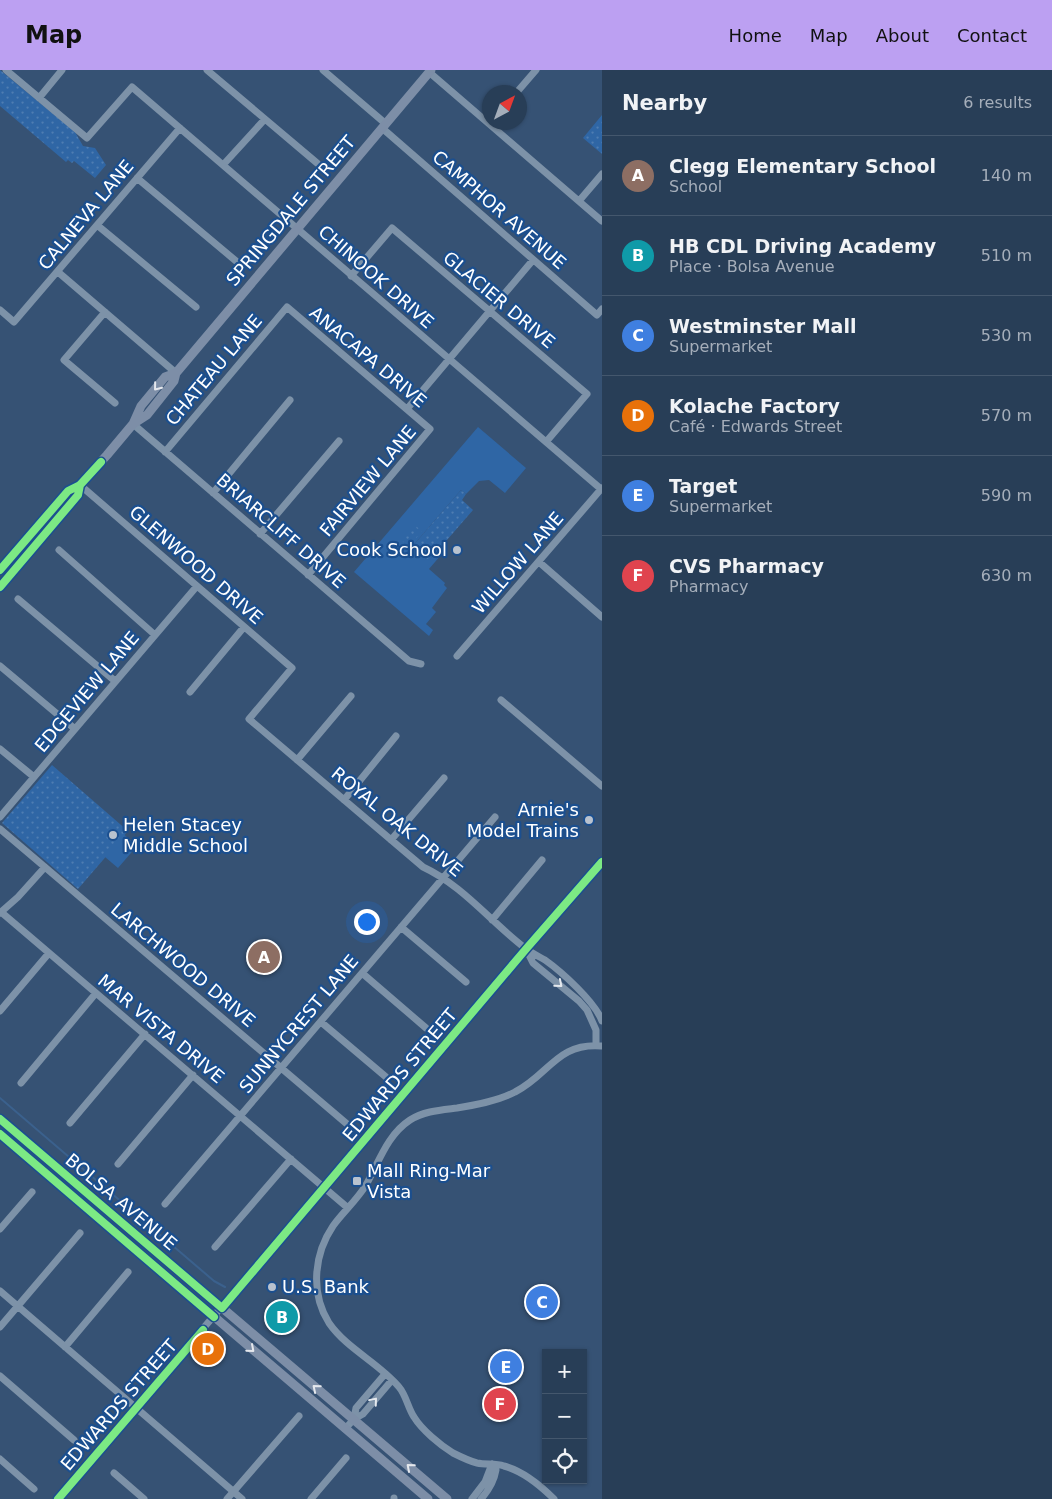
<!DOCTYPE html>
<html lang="en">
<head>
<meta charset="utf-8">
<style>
  :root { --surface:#283e57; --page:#344961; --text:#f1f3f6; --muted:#a5aeba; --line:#44576d; --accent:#bca0f2 }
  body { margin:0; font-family:"DejaVu Sans",sans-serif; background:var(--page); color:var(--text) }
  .controls { position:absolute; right:15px; bottom:15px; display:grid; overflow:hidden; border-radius:0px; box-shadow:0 1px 4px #0004 }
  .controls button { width:45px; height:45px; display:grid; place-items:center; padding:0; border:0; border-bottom:1px solid var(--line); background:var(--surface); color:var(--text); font:25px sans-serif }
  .compass { position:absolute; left:482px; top:15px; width:45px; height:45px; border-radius:50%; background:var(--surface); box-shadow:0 1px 4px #0004; rotate:41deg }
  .you { position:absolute; left:366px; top:851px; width:18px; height:18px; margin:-12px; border:4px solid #fff; border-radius:50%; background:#1a73e8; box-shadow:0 0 0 8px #1a73e833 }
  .badge { display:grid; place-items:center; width:32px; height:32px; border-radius:50%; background:var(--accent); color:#fff; font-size:16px; font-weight:700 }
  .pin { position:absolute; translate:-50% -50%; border:2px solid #fff; box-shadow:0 1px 5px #0006 }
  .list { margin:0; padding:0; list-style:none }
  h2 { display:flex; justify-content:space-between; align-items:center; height:65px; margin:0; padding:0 20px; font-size:21px }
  h2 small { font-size:16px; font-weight:400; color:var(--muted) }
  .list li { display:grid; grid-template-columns:32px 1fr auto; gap:15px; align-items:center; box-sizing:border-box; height:80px; padding:0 20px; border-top:1px solid var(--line) }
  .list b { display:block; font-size:19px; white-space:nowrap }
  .list p { margin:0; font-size:16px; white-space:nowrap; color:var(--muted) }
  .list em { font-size:16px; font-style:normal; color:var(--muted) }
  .icon { flex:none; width:28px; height:28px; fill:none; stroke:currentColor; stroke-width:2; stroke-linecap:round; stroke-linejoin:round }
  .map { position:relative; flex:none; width:602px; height:1429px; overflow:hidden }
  header { display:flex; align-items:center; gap:30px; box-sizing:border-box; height:70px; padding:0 25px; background:var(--accent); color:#111 }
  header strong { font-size:24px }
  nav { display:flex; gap:28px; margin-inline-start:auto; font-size:18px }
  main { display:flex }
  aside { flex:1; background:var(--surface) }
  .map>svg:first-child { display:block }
  .grass { fill:#2f66a5 }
  .park { fill:url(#park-dots) }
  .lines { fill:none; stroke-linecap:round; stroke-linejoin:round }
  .stream { stroke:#3b618d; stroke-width:2 }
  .minor { stroke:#7d92a8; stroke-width:7 }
  .major { stroke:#7d8ea7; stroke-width:9 }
  .cycleway-casing { stroke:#1b4f8f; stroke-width:11 }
  .cycleway { stroke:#7ce984; stroke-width:8 }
  .oneway { stroke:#e5e8ed }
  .oneway2 { stroke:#e5e9ee }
  .poi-dot { fill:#b9c2ce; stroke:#1b4f8f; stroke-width:2 }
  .labels { text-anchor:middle; stroke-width:4.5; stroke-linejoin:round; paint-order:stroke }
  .street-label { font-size:18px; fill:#fff; stroke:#1b4f8f }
  .poi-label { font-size:18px; fill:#fff; stroke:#1b4f8f; text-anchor:start }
</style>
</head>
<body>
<header>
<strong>Map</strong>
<nav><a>Home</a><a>Map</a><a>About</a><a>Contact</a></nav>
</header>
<main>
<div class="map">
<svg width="602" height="1429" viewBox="0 0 602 1429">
  <defs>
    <pattern id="park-dots" width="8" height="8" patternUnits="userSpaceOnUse" patternTransform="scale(1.25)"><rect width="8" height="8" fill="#2f66a5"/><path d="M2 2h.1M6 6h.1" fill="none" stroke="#4e7db2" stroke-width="1.8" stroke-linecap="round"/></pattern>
  </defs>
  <rect width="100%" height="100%" fill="#365274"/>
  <path class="grass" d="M 478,357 L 526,398 L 505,423 L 489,410 L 479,411 L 466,424 L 461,420 L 411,478 L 427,492 L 437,482 L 441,485 L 429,499 L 445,513 L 444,515 L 447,518 L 432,538 L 436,542 L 426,554 L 433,560 L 429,566 L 354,502 Z
    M 111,753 L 137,776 L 118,798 L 92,776 Z"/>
  <path class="park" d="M 0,0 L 75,62 L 83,76 L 95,78 L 106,95 L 95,108 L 74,91 L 72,93 L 68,90 L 66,92 L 0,36 Z
    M 602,45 L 602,84 L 583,68 Z
    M 461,420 L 466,424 L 462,430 L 473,440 L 427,493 L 411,478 Z
    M 413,454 L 422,461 L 409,477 L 400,469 Z
    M 52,695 L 128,761 L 78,819 L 2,753 Z"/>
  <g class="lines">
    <path class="stream" d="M 0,1028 L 214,1211 L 225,1217"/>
    <path class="minor" d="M 6,0 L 87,68 L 132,17 L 601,419
      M 207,0 L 317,93
      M 323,0 L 386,54
      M 429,2 L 602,151
      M 517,22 L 536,0
      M 39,28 L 62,0
      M 382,58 L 597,245 L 602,239
      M 223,95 L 265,49
      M 137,108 L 236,191
      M 579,131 L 602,104
      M 97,155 L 196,237
      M 58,202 L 176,303
      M 351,206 L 392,158 L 587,324 L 546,372
      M 0,240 L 14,252 L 180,58
      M 105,242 L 64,290 L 115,333
      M 407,339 L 533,190
      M 133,354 L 409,591 L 421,594
      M 165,382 L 287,237 L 430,359 L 308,505
      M 80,415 L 292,598 L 249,649 L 423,797 C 462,815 491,852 525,878 C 531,883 538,886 545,890 C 562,902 595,932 602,951
      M 213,423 L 290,330
      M 260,464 L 339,371
      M 59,480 L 155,565
      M 539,492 L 602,547
      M 18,529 L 115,611
      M 457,586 L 602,418
      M 0,596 L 75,659
      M 190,622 L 244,557
      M 501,630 L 602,716
      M 0,679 L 34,707
      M 297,690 L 351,626
      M 344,730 L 396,666
      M 0,747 L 197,516
      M 0,759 L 347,1054
      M 391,770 L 444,708
      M 1,842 L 348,1138
      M 0,843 L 18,827 L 45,797
      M 492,850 L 542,790
      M 401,857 L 466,912
      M 526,879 L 533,893 L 579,931 L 587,940 L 596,960 L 596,975
      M 362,903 L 426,958
      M 0,941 L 49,883
      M 321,952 L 386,1007
      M 21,1013 L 96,923
      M 70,1053 L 145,964
      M 118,1094 L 193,1005
      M 165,1134 L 495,747
      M 0,1159 L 32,1122
      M 215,1177 L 291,1089
      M 0,1221 L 242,1429
      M 0,1257 L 80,1163
      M 65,1277 L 128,1202
      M 0,1306 L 74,1370
      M 354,1349 L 356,1338 L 385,1304
      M 345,1359 L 354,1349 L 363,1344 L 392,1310
      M 0,1389 L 34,1419
      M 114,1403 L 144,1429
      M 58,1429 L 526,879 L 602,792
      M 227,1429 L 299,1346
      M 311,1429 L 346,1388
      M 394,1429 L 394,1428
      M 472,1429 L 485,1412 L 490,1399 L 493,1397
      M 481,1429 C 489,1420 494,1412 496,1400 L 492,1394
      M 554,1429 C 540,1415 523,1401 504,1396 C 495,1393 486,1395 477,1393 C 469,1391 461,1387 453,1383 C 440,1375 422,1360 414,1347 C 408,1338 406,1325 399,1317 C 379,1293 347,1279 329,1253 C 310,1223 314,1184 333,1156 C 343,1142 357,1130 366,1115 C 379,1092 387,1065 410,1050 C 424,1041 441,1040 457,1038 C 477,1035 498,1031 515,1022 C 549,1005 557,972 602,976"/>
    <path class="major" d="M 133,354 L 147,345 L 174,311 L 176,303 L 431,0
      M 0,500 L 68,421 L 80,415 L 107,385 L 133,354 L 141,336 L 165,307 L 176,303
      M 0,517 L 78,425 L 80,415
      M 0,1049 L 447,1429
      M 0,1064 L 428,1429"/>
    <g class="cycleway-casing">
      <path id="cycleway" d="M 0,500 L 68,421 L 80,415 L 101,392
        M 0,517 L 78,425 L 80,415
        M 0,1049 L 222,1238 L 526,879 L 602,792
        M 0,1064 L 214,1247
        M 58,1429 L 203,1260"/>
    </g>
    <use href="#cycleway" class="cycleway"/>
  </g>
  <defs><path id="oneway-chevron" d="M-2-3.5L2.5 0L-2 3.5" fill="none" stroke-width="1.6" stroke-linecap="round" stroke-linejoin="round" transform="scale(1.25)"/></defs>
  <g class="oneway">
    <use href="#oneway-chevron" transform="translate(157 317) rotate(129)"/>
    <use href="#oneway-chevron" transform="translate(251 1279) rotate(41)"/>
    <use href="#oneway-chevron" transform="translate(316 1318) rotate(-140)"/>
    <use href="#oneway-chevron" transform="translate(410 1397) rotate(-139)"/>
  </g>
  <g class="oneway2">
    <use href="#oneway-chevron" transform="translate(559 914) rotate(40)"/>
    <use href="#oneway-chevron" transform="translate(374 1331) rotate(-50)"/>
  </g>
  <g class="poi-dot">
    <circle cx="457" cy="480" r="5"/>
    <circle cx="589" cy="750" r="5"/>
    <circle cx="113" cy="765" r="5"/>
    <rect x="352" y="1106" width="10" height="10" rx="2.5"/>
    <circle cx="272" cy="1217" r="5"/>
  </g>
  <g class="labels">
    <g class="street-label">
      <text transform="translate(499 140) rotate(41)" y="6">CAMPHOR AVENUE</text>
      <text transform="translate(291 141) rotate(-50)" y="6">SPRINGDALE STREET</text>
      <text transform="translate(86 145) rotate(-50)" y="6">CALNEVA LANE</text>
      <text transform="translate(376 207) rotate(41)" y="6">CHINOOK DRIVE</text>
      <text transform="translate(499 230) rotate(40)" y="6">GLACIER DRIVE</text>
      <text transform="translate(368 287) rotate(40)" y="6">ANACAPA DRIVE</text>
      <text transform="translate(214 300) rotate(-50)" y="6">CHATEAU LANE</text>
      <text transform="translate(368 411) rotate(-50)" y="6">FAIRVIEW LANE</text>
      <text transform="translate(281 461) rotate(41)" y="6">BRIARCLIFF DRIVE</text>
      <text transform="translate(518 493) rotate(-49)" y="6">WILLOW LANE</text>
      <text transform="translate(196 495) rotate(41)" y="6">GLENWOOD DRIVE</text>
      <text transform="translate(87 622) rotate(-50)" y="6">EDGEVIEW LANE</text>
      <text transform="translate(397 752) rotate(39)" y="6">ROYAL OAK DRIVE</text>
      <text transform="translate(183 895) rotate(40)" y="6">LARCHWOOD DRIVE</text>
      <text transform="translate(299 954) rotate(-50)" y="6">SUNNYCREST LANE</text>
      <text transform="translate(161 959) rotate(40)" y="6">MAR VISTA DRIVE</text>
      <text transform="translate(400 1005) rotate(-50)" y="6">EDWARDS STREET</text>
      <text transform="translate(121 1132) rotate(40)" y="6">BOLSA AVENUE</text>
      <text transform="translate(119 1335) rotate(-49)" y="6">EDWARDS STREET</text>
    </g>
    <g class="poi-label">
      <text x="447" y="486" text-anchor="end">Cook School</text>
      <text x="579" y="746" text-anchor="end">Arnie's<tspan x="579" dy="21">Model Trains</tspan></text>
      <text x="123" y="761">Helen Stacey<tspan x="123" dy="21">Middle School</tspan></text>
      <text x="367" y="1107">Mall Ring-Mar<tspan x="367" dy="21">Vista</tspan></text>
      <text x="282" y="1223">U.S. Bank</text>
    </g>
  </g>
</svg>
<div class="controls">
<button>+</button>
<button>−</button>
<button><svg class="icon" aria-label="locate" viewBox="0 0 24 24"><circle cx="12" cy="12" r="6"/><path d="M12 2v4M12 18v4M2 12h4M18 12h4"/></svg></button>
</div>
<svg class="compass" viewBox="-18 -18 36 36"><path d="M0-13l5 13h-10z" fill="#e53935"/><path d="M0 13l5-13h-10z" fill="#a5aeba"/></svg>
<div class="you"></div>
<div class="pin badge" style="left:264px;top:887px;background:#8d6e63">A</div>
<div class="pin badge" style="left:282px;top:1247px;background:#0f9aa8">B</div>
<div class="pin badge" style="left:542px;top:1232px;background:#3f7fe0">C</div>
<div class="pin badge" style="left:208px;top:1279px;background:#e8710a">D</div>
<div class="pin badge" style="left:506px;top:1297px;background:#3f7fe0">E</div>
<div class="pin badge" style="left:500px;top:1334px;background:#e0444e">F</div>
</div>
<aside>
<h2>Nearby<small>6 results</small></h2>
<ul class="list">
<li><span class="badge" style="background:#8d6e63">A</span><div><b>Clegg Elementary School</b><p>School</p></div><em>140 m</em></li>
<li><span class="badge" style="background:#0f9aa8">B</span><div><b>HB CDL Driving Academy</b><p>Place · Bolsa Avenue</p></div><em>510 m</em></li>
<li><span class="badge" style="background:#3f7fe0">C</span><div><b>Westminster Mall</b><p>Supermarket</p></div><em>530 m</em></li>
<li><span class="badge" style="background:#e8710a">D</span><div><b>Kolache Factory</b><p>Café · Edwards Street</p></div><em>570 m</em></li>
<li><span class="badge" style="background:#3f7fe0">E</span><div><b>Target</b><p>Supermarket</p></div><em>590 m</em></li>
<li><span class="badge" style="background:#e0444e">F</span><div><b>CVS Pharmacy</b><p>Pharmacy</p></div><em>630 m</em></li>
</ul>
</aside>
</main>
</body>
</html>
